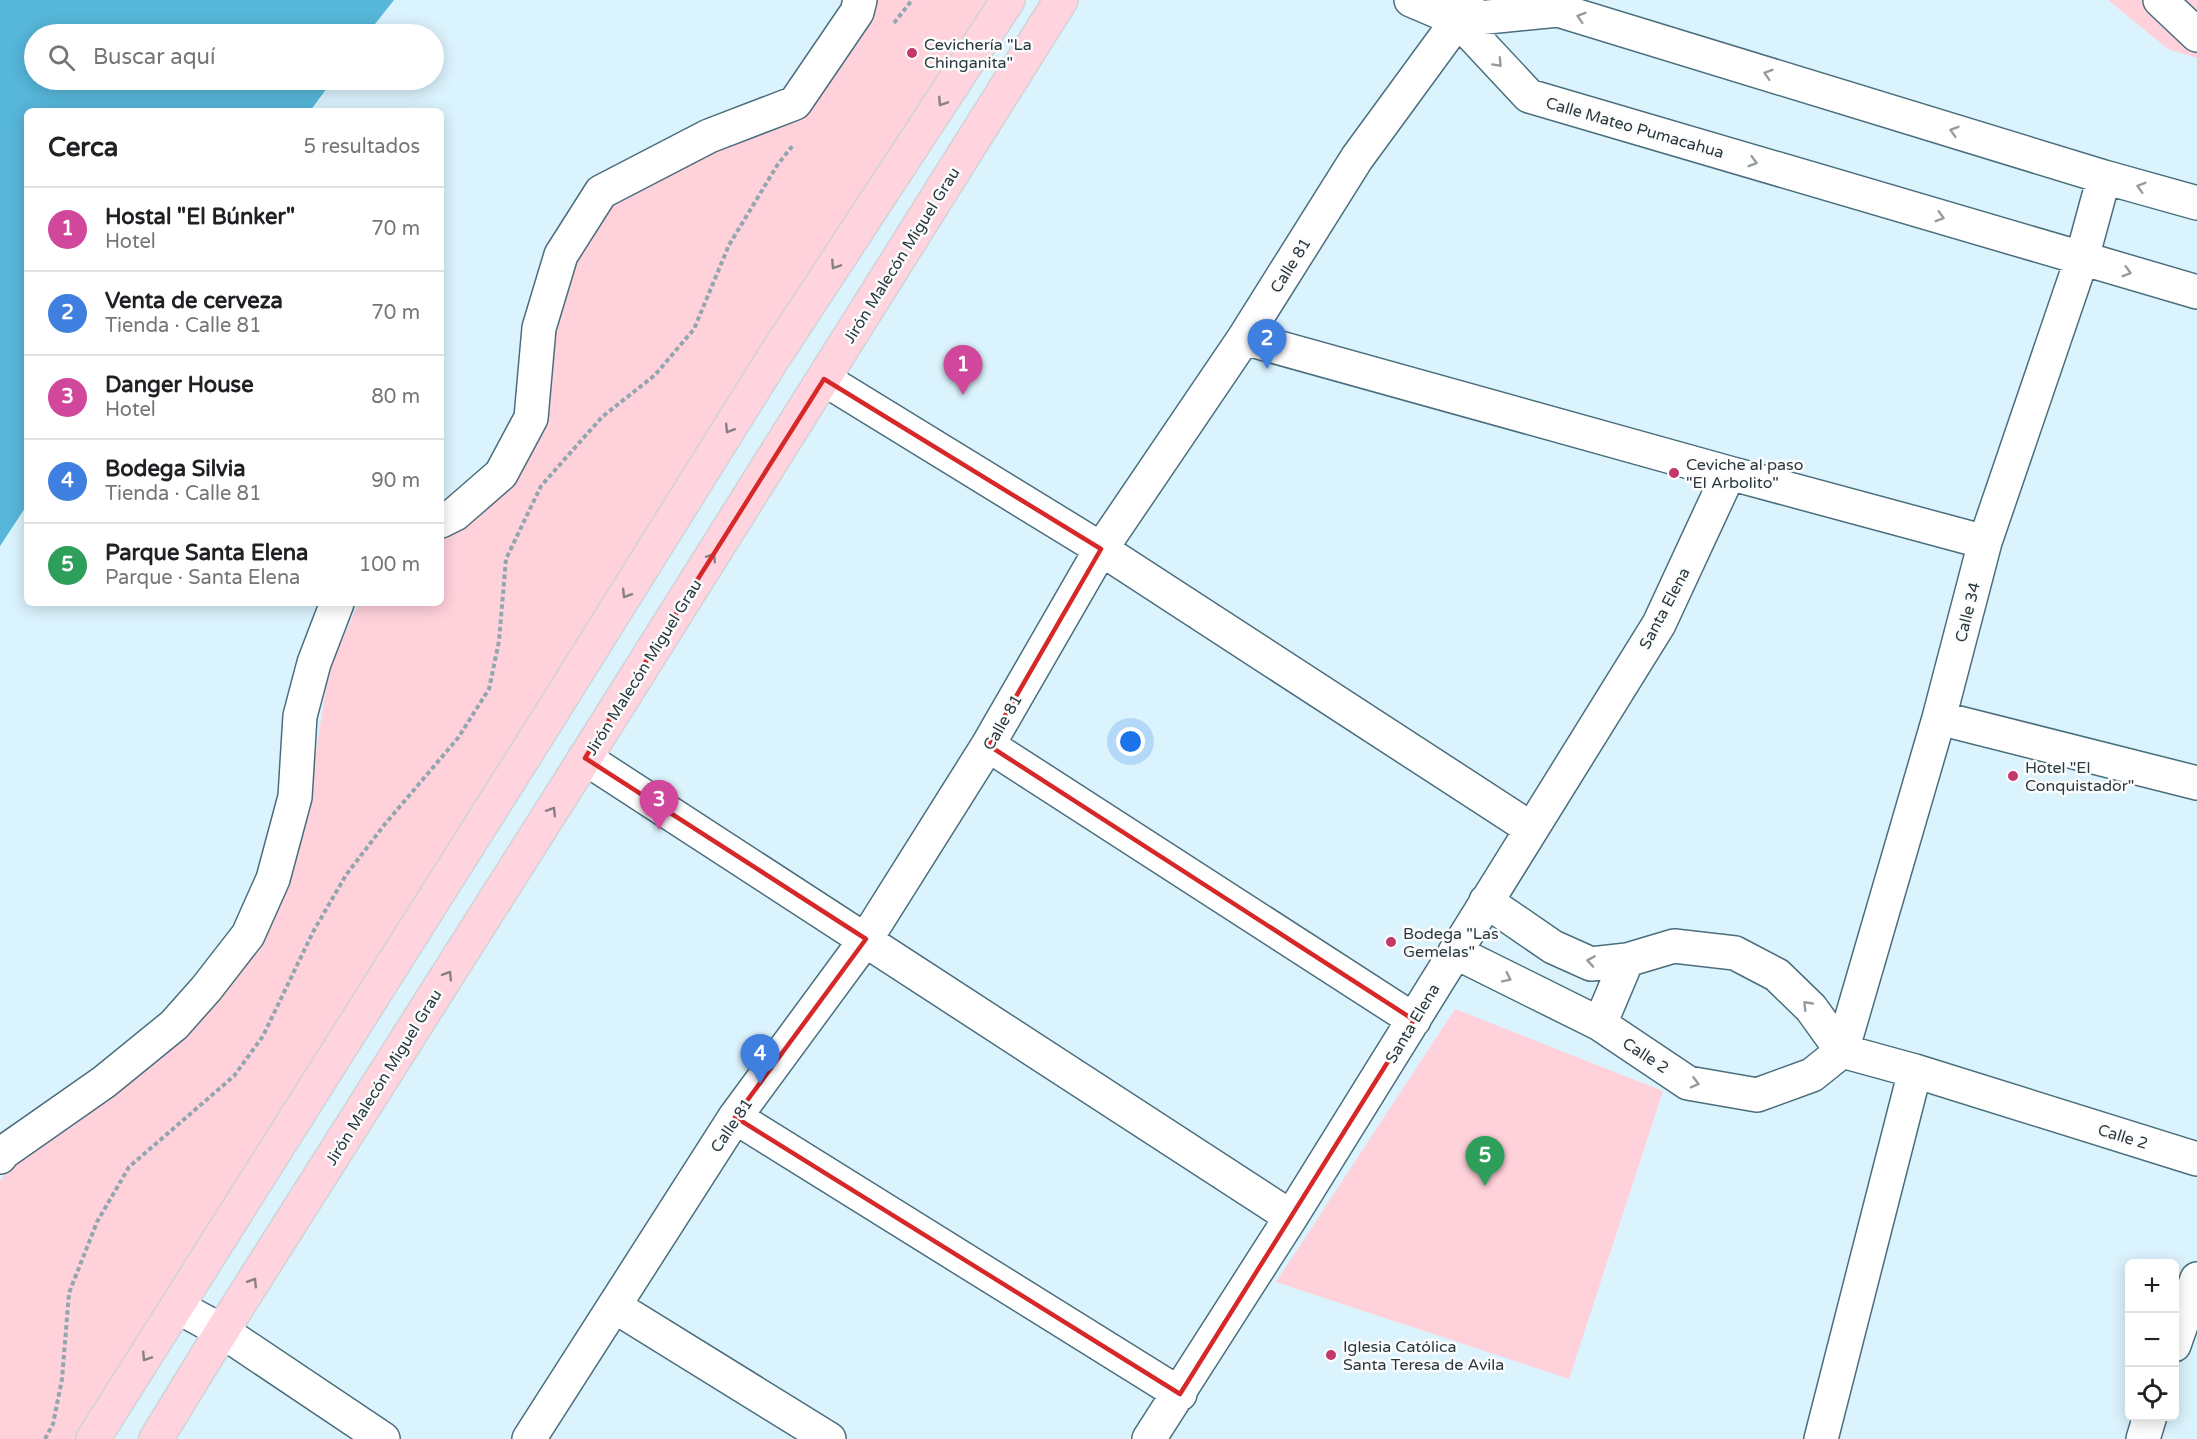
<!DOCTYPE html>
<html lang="es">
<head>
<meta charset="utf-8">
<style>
  :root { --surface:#fff; --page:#f6f6f6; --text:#202124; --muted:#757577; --line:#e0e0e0; --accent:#c43769 }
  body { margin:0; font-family:"Varela Round",sans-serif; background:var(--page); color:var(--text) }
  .controls { position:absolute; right:18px; bottom:18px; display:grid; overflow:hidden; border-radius:9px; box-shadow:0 3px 15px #0003 }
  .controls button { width:54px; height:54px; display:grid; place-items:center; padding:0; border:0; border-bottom:2px solid var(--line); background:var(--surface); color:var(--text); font:30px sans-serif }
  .you { position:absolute; left:1131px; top:742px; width:21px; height:21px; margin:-15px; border:4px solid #fff; border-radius:50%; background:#1a73e8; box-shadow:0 0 0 9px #1a73e833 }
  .badge { display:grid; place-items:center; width:39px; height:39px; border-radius:50%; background:var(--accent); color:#fff; font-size:20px; font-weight:700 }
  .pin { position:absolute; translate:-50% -50px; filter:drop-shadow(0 2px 3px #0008) }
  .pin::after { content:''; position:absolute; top:32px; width:21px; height:18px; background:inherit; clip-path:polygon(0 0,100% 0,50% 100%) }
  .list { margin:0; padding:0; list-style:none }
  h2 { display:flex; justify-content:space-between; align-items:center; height:78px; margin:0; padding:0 24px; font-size:26px }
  h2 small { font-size:20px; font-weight:400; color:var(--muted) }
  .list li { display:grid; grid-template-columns:39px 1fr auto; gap:18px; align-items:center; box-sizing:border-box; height:84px; padding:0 24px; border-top:2px solid var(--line) }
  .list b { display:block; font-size:22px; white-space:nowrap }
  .list p { margin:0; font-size:20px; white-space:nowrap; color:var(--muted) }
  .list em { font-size:20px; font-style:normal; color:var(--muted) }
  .icon { flex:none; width:33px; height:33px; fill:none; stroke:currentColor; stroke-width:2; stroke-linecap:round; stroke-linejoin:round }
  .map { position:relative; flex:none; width:2197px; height:1439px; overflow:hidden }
  .search { position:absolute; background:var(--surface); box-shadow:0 3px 15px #0003; left:24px; top:24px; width:420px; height:66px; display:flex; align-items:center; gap:15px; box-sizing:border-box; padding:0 21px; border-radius:33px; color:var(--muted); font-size:22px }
  .panel { position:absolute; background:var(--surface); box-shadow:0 3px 15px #0003; left:24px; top:108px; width:420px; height:498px; border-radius:9px }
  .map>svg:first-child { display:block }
  .green { fill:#ffd1db }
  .water { fill:#56b7da }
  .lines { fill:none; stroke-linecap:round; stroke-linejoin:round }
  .minor-casing { stroke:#4a6e7d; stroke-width:36 }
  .major-casing { stroke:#d0d3d5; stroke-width:36 }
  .path { stroke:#91a6ae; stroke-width:4; stroke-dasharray:4.5 3; stroke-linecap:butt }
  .minor { stroke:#fff; stroke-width:33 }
  .major { stroke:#ffd4de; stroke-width:33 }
  .oneway { stroke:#949c9f }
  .oneway2 { stroke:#897f87 }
  .marked { fill:none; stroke:#d62828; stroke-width:4.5; stroke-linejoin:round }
  .poi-dot { fill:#c43769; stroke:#fcfcfc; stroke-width:2 }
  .labels { text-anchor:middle; stroke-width:5; stroke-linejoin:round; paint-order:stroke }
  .poi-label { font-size:16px; fill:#29393f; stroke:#fcfcfc; text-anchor:start }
  .street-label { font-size:16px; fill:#29393f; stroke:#fcfcfc }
</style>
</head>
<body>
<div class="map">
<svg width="2197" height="1439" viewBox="0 0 2197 1439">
  <rect width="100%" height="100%" fill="#dbf3fd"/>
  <path class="green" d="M 851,0 L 1009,0 L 95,1439 L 0,1439 L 0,1181 L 16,1160 L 157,1059 L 305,823 L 329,668 L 359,603 L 441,603 L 441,538 L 477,510 L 530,457 L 550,374 L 562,286 L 596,227 L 627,185 L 795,83 Z
    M 2108,0 L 2197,0 L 2197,58 L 2168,49 Z
    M 1455,1009 L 1663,1091 L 1569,1379 L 1276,1282 Z"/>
  <path class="water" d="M 0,0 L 394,0 L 367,34 L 34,34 L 34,80 L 333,80 L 310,111 L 27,111 L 27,505 L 0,546 Z"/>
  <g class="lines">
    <g class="minor-casing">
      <path id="minor" d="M 1411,0 L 1458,20 L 1529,96 L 2197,292
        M 2160,0 L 2197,35
        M 1458,20 L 1558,10 L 2104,177 L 2197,203
        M 1244,338 L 1729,473 L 1985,542
        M 824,379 L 1101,549 L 1530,828
        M 441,521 L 455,514 L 501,474 L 531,418 L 539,328 L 561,255 L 601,192 L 709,136 L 795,103 L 857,12 L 860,0
        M 1939,718 L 2197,783
        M 988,745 L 1414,1020
        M 585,758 L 1291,1217
        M 1486,901 L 1553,947 L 1591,964 L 1627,960 L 1674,946 L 1735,953 L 1777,975 L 1811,1008 L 1842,1051 L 1915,1071 L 2197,1159
        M 1455,952 L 1600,1024 L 1688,1083 L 1757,1095 L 1812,1075 L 1842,1051
        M 1600,1024 L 1627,960
        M 1842,1051 L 1939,718 L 1985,542 L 2082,258 L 2104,177
        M 735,1117 L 1180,1394
        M 0,1157 L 4,1152 L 104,1082 L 174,1025 L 206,989 L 248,935 L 273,879 L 295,797 L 300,716 L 314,663 L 337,603
        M 614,1306 L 829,1439
        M 178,1307 L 222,1331 L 383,1439
        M 2174,1345 L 2197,1279
        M 529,1439 L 735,1117 L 866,939 L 988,745 L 1101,549 L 1244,338 L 1357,158 L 1458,20 L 1467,0
        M 1149,1439 L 1291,1217 L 1659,624 L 1729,473
        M 1821,1439 L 1915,1071
        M 2143,1439 L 2150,1416"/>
    </g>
    <g class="major-casing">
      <path id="major" d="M 93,1439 L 539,733 L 772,360 L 1008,0
        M 156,1439 L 222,1331 L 585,758 L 1061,0"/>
    </g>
    <path class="path" d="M 894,23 L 912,0
      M 45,1439 L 53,1424 L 62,1379 L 69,1293 L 97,1222 L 129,1167 L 234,1076 L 263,1036 L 313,932 L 346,875 L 385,824 L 458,738 L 489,689 L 499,641 L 506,559 L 541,486 L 602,417 L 655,375 L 694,329 L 729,245 L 778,164 L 794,144"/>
    <use href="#minor" class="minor"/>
    <use href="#major" class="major"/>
  </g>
  <defs><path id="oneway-chevron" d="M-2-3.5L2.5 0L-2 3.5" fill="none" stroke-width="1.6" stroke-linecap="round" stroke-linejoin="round" transform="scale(1.5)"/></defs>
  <g class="oneway">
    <use href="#oneway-chevron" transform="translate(1581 17) rotate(-163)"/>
    <use href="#oneway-chevron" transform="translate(1498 63) rotate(47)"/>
    <use href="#oneway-chevron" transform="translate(1768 74) rotate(-163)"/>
    <use href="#oneway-chevron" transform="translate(1954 131) rotate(-163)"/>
    <use href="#oneway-chevron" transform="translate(1753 162) rotate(16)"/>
    <use href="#oneway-chevron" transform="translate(2141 187) rotate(-164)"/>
    <use href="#oneway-chevron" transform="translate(1940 217) rotate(16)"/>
    <use href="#oneway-chevron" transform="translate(2127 272) rotate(16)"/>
    <use href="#oneway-chevron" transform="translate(1591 961) rotate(-171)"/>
    <use href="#oneway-chevron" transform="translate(1507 978) rotate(26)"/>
    <use href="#oneway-chevron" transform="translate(1807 1005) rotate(-134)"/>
    <use href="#oneway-chevron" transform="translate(1695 1083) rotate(14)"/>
  </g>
  <g class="oneway2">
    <use href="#oneway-chevron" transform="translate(942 102) rotate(123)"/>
    <use href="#oneway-chevron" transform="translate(835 265) rotate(123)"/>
    <use href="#oneway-chevron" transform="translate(729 429) rotate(122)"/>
    <use href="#oneway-chevron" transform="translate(712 557) rotate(-58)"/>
    <use href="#oneway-chevron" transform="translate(626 594) rotate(122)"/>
    <use href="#oneway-chevron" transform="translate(552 811) rotate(-58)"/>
    <use href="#oneway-chevron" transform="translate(448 975) rotate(-58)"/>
    <use href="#oneway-chevron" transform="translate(253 1282) rotate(-58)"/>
    <use href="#oneway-chevron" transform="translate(146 1357) rotate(123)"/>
  </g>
  <path class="marked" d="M 824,379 L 1101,549 L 988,745 L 1414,1020 L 1180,1394 L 735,1117 L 866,939 L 585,758 Z"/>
  <g class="poi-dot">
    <circle cx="912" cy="53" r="6"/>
    <circle cx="1674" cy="473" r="6"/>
    <circle cx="2013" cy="776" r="6"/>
    <circle cx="1391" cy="942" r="6"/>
    <circle cx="1331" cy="1355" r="6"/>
  </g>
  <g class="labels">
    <g class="poi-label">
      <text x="924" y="50">Cevichería "La<tspan x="924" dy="18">Chinganita"</tspan></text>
      <text x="1686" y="470">Ceviche al paso<tspan x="1686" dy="18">"El Arbolito"</tspan></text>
      <text x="2025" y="773">Hotel "El<tspan x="2025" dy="18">Conquistador"</tspan></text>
      <text x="1403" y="939">Bodega "Las<tspan x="1403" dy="18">Gemelas"</tspan></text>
      <text x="1343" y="1352">Iglesia Católica<tspan x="1343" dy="18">Santa Teresa de Avila</tspan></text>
    </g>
    <g class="street-label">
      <text transform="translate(1635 127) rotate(16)" y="6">Calle Mateo Pumacahua</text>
      <text transform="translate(901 255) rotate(-58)" y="6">Jirón Malecón Miguel Grau</text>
      <text transform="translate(1290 265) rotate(-58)" y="6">Calle 81</text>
      <text transform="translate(1664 608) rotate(-62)" y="6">Santa Elena</text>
      <text transform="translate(1967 612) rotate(-76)" y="6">Calle 34</text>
      <text transform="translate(643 667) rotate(-58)" y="6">Jirón Malecón Miguel Grau</text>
      <text transform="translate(1002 722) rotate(-60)" y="6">Calle 81</text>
      <text transform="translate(1412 1023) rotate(-59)" y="6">Santa Elena</text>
      <text transform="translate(1646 1055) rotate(33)" y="6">Calle 2</text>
      <text transform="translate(383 1077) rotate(-58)" y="6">Jirón Malecón Miguel Grau</text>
      <text transform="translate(731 1125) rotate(-56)" y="6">Calle 81</text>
      <text transform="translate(2123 1136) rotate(17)" y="6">Calle 2</text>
    </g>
  </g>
</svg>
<div class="controls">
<button>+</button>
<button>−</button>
<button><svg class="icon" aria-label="locate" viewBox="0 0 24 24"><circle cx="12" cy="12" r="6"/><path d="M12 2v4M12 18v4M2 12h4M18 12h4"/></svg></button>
</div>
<div class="you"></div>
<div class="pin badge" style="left:963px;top:395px;background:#d1479c">1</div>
<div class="pin badge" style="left:1267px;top:369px;background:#3f7fe0">2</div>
<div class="pin badge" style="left:659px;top:830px;background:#d1479c">3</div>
<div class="pin badge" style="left:760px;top:1084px;background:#3f7fe0">4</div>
<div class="pin badge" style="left:1485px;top:1186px;background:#2e9e5b">5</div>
<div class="search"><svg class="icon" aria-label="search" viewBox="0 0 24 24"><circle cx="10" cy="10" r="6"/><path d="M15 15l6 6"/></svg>Buscar aquí</div>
<section class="panel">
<h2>Cerca<small>5 resultados</small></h2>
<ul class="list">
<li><span class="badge" style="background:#d1479c">1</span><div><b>Hostal &quot;El Búnker&quot;</b><p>Hotel</p></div><em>70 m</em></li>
<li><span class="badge" style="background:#3f7fe0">2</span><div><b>Venta de cerveza</b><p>Tienda · Calle 81</p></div><em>70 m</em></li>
<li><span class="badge" style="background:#d1479c">3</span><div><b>Danger House</b><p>Hotel</p></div><em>80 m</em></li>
<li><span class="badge" style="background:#3f7fe0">4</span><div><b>Bodega Silvia</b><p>Tienda · Calle 81</p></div><em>90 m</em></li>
<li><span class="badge" style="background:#2e9e5b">5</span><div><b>Parque Santa Elena</b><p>Parque · Santa Elena</p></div><em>100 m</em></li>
</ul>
</section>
</div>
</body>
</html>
